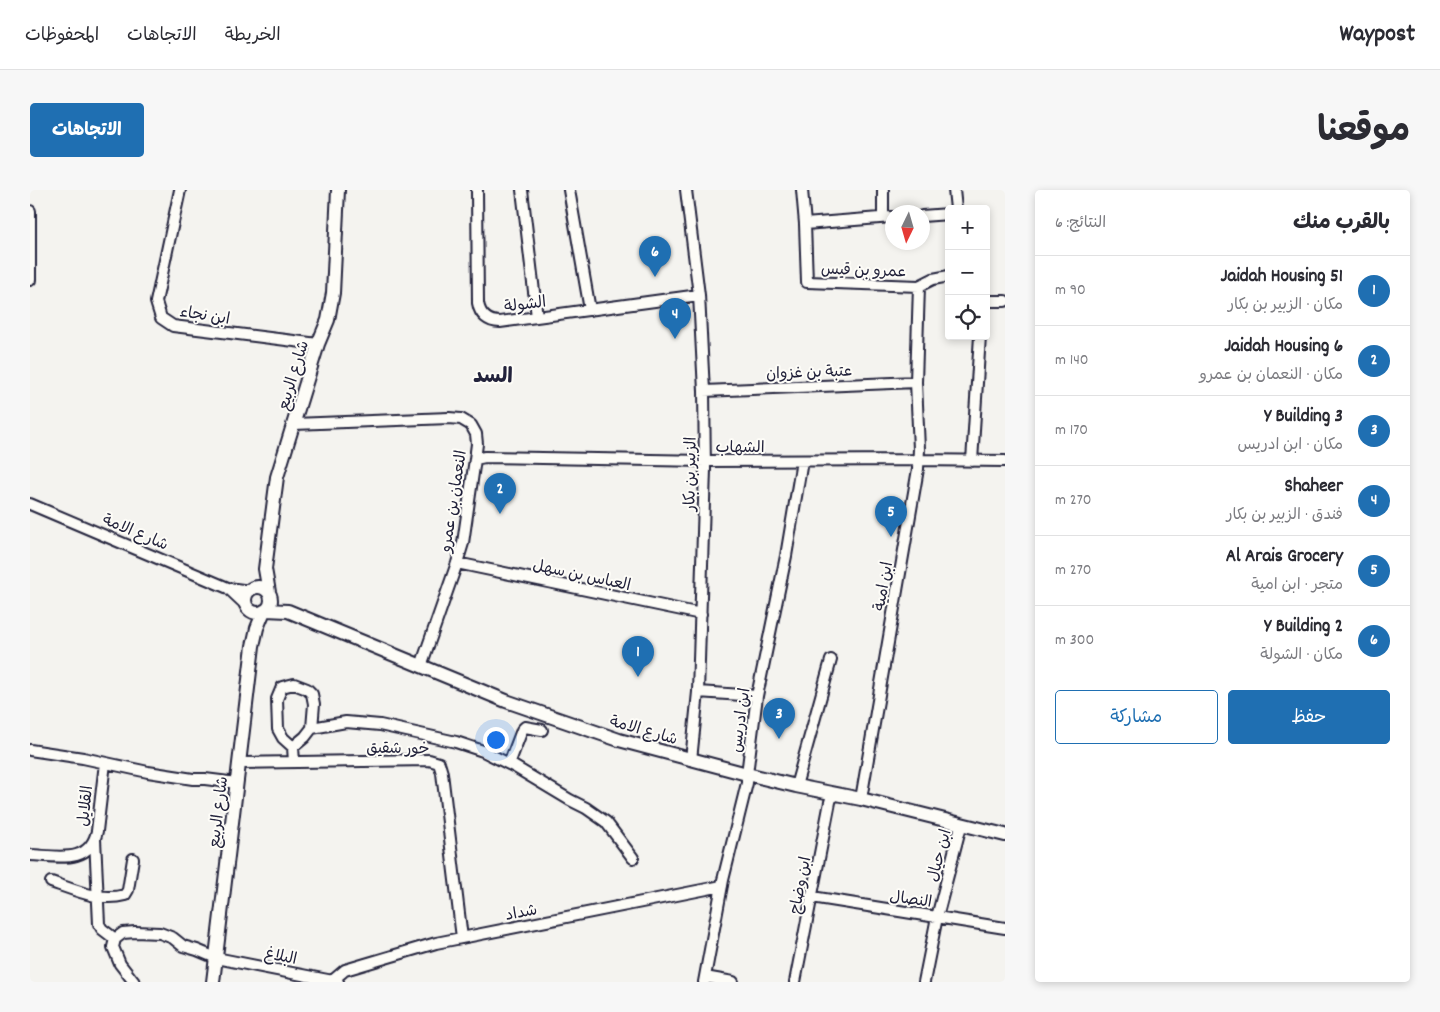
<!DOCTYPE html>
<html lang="ar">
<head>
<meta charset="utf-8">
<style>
  :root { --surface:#fff; --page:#f7f7f7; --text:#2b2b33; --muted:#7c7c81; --line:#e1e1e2; --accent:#1f6fb2 }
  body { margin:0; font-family:Dekko,"Playpen Sans Arabic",sans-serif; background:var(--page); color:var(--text); direction:rtl }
  .controls { position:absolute; right:15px; top:15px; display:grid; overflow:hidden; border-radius:5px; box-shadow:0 2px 8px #0003 }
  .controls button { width:45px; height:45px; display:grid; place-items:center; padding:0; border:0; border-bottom:1px solid var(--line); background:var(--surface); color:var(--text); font:25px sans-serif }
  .compass { position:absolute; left:855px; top:15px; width:45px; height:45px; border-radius:50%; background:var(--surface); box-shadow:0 2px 8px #0003; rotate:185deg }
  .you { position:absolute; left:465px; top:549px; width:18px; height:18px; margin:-12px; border:4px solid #fff; border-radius:50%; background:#1a73e8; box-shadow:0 0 0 8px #1a73e833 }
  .badge { display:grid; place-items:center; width:32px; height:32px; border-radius:50%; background:var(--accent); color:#fff; font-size:16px; font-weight:700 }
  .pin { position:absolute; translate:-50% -41px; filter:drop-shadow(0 1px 2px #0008) }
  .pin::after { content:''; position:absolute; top:26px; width:18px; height:15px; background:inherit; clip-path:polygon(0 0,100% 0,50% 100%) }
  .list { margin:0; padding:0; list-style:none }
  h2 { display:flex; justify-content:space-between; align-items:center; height:65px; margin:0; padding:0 20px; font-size:21px }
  h2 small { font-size:16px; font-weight:400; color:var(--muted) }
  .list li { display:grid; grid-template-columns:32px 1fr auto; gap:15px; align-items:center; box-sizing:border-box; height:70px; padding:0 20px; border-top:1px solid var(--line) }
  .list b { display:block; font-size:19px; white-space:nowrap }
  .list p { margin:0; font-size:16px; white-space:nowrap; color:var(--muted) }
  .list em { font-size:16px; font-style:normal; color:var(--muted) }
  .actions { display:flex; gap:10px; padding:15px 20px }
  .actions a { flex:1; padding:11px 0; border:1px solid var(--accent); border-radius:5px; text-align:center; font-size:18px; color:var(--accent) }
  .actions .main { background:var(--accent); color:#fff }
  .icon { flex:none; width:28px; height:28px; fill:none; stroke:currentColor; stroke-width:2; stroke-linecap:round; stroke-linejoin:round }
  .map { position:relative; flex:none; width:975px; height:792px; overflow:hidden; direction:ltr; border-radius:5px }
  header { display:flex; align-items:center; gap:30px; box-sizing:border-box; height:70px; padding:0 25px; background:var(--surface); border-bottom:1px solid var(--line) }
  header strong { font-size:24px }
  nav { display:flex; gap:28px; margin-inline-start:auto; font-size:18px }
  .intro { display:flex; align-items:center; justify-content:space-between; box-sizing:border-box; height:120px; padding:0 30px }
  h1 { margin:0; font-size:35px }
  .button { padding:12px 22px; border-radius:5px; background:var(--accent); color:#fff; font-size:18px; font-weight:700 }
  main { display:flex; gap:30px; padding:0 30px }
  aside { flex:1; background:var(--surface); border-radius:5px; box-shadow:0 2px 8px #0003 }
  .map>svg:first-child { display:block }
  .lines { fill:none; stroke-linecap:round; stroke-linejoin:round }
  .minor-casing { stroke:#22223b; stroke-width:14 }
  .tertiary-casing { stroke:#22223b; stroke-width:16 }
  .minor { stroke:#fdfcf7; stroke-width:10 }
  .tertiary { stroke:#fdfcf7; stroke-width:12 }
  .labels { text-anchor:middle; stroke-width:4; stroke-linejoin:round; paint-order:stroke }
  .street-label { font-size:16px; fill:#22223b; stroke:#fdfcf7 }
  .district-label { font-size:21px; font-weight:bold; fill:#22223b; stroke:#fdfcf7 }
</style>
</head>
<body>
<header>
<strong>Waypost</strong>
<nav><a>الخريطة</a><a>الاتجاهات</a><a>المحفوظات</a></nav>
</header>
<div class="intro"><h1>موقعنا</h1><a class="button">الاتجاهات</a></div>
<main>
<aside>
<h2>بالقرب منك<small>النتائج: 6</small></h2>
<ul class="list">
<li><span class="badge">1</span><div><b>Jaidah Housing 51</b><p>مكان · الزبير بن بكار</p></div><em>90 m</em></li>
<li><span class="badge">2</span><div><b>Jaidah Housing 6</b><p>مكان · النعمان بن عمرو</p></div><em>140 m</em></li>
<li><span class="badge">3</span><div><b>Y Building 3</b><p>مكان · ابن ادريس</p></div><em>170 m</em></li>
<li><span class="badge">4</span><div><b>Shaheer</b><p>فندق · الزبير بن بكار</p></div><em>270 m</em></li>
<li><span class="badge">5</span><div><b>Al Arais Grocery</b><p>متجر · ابن امية</p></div><em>270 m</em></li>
<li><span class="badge">6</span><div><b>Y Building 2</b><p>مكان · الشولة</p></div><em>300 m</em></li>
</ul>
<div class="actions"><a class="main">حفظ</a><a>مشاركة</a></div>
</aside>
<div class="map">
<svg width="975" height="792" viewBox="0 0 975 792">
  <rect width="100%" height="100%" fill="#f4f3ef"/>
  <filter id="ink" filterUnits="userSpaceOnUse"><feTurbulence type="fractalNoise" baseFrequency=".02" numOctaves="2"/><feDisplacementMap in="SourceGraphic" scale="10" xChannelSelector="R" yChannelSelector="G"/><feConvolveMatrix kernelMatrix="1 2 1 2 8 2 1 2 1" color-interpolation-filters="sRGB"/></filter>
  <g filter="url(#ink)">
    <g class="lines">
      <g class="minor-casing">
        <path id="minor" d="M 150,0 L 126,112 L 131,128 L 143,136 L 288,154
          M 447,0 L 448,113 C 450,125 458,132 470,132 L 669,105
          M 492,0 L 507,127
          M 539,0 L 560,120
          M 656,0 L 669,105 L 674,201 L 675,279 L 668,502 L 661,570
          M 772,0 L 775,34 L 777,92 L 889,96 L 903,89 L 919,86
          M 853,0 L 853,28
          M 924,0 L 926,19
          M 0,21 L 0,90
          M 892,26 L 919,24
          M 775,34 L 862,27
          M 956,111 L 975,111
          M 674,201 L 886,192
          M 264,234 L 419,228 L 431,229 L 441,235 L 446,244 L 447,254 L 445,269 L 433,353 L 427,373 L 391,476
          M 445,269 L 455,267 L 675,271 L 888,270 L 975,271
          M 942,271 L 950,146
          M 0,314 L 198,398 L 213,400 L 220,400
          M 427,373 L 671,424
          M 199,399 L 215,414
          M 668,502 L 727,506
          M 282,538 L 316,532 L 350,535 L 426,552 L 453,561 L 485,577 L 540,610 L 556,618 L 576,632 L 603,668
          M 263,557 L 275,547 L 282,538 L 284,514 L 282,504 L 277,499 L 264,494 L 252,497 L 247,509 L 248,539 L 253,548 L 263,557 L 264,572
          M 0,560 L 53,568 L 118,582 L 163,589 L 175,589 L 207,593
          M 210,573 L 399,570 L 409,573 L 412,583 L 432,748
          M 479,574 L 492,540 L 495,537 L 512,540
          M 766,596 L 801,470
          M 831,609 L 888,279 L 889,259 L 886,192 L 889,96
          M 65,649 L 69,734 L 72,739 L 85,749
          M 0,665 C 27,666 60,675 67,641 L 75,573
          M 21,692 C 45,700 69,712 95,705 L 98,700 L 103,669
          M 782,707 L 975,738
          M 675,787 L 703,792
          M 302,791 L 315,780 L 406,753 L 692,696
          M 104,792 L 90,774 L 83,757 L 85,749 L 93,743 L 105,742 L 130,743 L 143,748 L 153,756 L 167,760 L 186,768 L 308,792
          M 674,792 L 693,690 L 717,593 L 717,584 L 727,506 L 756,366 L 772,271
          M 765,792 L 800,612 L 803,603
          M 894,792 L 907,727 L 929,643 L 932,634"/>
      </g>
      <g class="tertiary-casing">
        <path id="tertiary" d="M215 410a13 13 0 1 1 26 0a13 13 0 1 1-26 0Z
          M 239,402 L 235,379 L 247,287 L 288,154 L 298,130 L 303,103 L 308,0
          M 236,420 L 258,421 L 476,511 L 589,550 L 717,584 L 766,596 L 831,609 L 975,645
          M 183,792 L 223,456 L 227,438 L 234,421"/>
      </g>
      <use href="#minor" class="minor"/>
      <use href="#tertiary" class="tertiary"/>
    </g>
  </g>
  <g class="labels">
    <g class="street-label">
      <text transform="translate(834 79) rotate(2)" y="6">عمرو بن قيس</text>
      <text transform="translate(495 113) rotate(-7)" y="6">الشولة</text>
      <text transform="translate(175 124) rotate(9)" y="6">ابن نجاء</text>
      <text transform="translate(779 181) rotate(-2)" y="6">عتبة بن غزوان</text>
      <text transform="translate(262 185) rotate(-73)" y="6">شارع الربيع</text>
      <text x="710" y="262">الشهاب</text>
      <text transform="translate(659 284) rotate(-89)" y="6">الزبير بن بكار</text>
      <text transform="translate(422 311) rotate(-81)" y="6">النعمان بن عمرو</text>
      <text transform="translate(106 341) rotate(23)" y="6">شارع الامة</text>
      <text transform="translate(552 384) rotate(12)" y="6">العباس بن سهل</text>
      <text transform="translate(852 396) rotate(-80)" y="6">ابن امية</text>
      <text transform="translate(709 530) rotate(-82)" y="6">ابن ادريس</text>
      <text transform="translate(614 539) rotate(16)" y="6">شارع الامة</text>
      <text transform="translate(368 557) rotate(1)" y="6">خور شقيق</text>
      <text transform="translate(54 616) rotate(-84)" y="6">القلايل</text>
      <text transform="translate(187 622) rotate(-83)" y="6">شارع الربيع</text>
      <text transform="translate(908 665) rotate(-75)" y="6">ابن حيال</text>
      <text transform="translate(769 695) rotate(-79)" y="6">ابن وضاح</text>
      <text transform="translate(881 708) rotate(8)" y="6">النصال</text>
      <text transform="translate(491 721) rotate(-11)" y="6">شداد</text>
      <text transform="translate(251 765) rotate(11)" y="6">البلاغ</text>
    </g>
    <g class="district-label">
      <text x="463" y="192">السد</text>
    </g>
  </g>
</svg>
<div class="controls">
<button>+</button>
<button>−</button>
<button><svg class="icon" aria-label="locate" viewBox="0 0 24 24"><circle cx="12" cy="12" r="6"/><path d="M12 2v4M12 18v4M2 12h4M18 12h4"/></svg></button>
</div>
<svg class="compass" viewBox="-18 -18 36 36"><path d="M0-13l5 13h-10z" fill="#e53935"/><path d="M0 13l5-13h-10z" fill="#7c7c81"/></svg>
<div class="you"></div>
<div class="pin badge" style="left:608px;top:487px">1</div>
<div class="pin badge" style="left:470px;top:324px">2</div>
<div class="pin badge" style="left:749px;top:549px">3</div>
<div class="pin badge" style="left:645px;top:149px">4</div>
<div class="pin badge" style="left:861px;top:347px">5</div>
<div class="pin badge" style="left:625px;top:87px">6</div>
</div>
</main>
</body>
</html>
